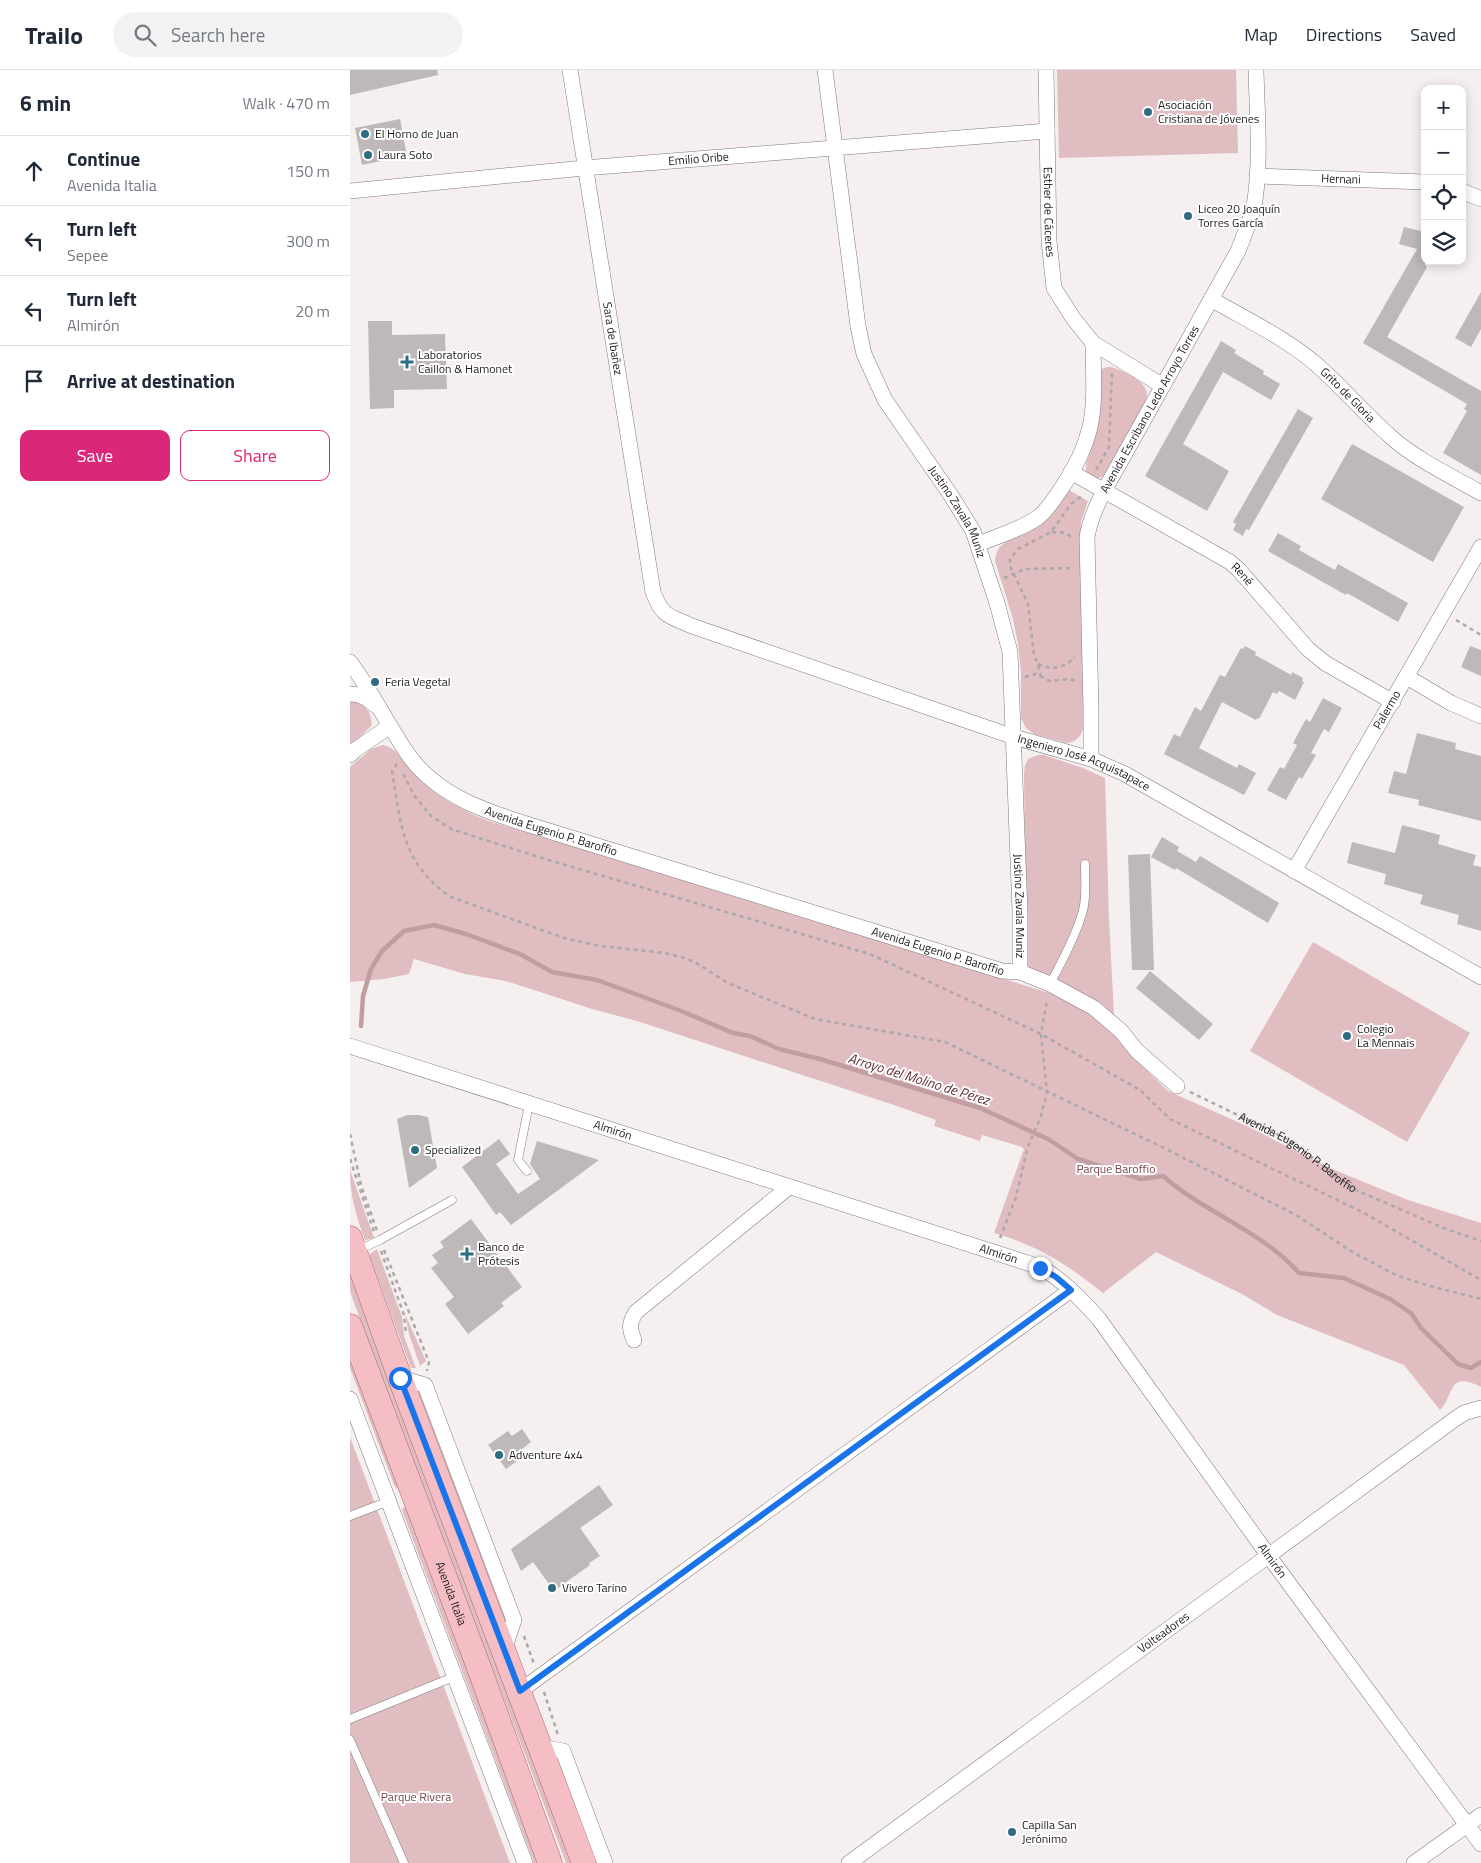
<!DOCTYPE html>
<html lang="en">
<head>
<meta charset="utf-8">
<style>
  :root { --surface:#fff; --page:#f2f2f3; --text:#1f2937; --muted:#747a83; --line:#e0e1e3; --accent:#db2777 }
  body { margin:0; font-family:"Titillium Web",sans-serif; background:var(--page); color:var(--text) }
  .controls { position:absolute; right:15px; top:15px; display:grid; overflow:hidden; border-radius:10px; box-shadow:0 2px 12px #0003 }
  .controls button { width:45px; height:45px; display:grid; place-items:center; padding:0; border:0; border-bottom:1px solid var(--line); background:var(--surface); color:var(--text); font:25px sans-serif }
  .stop { position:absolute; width:15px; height:15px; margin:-11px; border:4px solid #1a73e8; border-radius:50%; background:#fff }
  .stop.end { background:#1a73e8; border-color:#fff; box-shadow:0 1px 5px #0008 }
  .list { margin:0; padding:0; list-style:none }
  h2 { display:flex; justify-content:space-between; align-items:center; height:65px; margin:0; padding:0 20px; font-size:21px }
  h2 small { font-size:16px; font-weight:400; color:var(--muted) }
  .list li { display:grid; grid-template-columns:32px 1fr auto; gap:15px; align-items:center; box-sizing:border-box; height:70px; padding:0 20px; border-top:1px solid var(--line) }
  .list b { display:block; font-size:19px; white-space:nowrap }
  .list p { margin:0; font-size:16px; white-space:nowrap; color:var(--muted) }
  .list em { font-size:16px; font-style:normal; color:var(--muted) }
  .actions { display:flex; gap:10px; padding:15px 20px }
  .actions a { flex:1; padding:11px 0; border:1px solid var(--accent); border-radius:10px; text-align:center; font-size:18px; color:var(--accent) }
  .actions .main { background:var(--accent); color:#fff }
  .icon { flex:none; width:28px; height:28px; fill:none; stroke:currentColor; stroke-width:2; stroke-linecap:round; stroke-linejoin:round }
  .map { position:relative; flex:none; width:1131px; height:1793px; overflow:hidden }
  header { display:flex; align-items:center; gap:30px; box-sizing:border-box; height:70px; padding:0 25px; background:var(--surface); border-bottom:1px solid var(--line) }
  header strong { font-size:24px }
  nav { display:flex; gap:28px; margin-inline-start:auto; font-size:18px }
  .search { width:350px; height:45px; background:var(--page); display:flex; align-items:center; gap:12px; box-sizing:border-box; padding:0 18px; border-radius:28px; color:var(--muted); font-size:19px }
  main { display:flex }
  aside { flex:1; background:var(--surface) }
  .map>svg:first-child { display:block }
  .green { fill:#e0bdc0 }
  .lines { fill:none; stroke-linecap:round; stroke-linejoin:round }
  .stream { stroke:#c19da0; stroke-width:4.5 }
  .building { fill:#beb8b9 }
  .lane-casing { stroke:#7f7a7a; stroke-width:9 }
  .street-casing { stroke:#7f7a7a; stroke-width:16 }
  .primary-casing { stroke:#a66970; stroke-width:25 }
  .path { stroke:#aca7a8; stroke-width:2.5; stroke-dasharray:4 4; stroke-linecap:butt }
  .lane { stroke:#fff; stroke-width:8 }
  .street { stroke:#fff; stroke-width:15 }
  .primary { stroke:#f5bec4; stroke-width:24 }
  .route { stroke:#1a73e8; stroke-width:6 }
  .poi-dot { fill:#2d6c81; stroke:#fefefe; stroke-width:2 }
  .labels { text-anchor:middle; stroke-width:4; stroke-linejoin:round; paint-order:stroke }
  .poi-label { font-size:12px; fill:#1e1c1c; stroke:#fefefe; text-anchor:start }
  .street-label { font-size:12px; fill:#1e1c1c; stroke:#fefefe }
  .park-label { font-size:12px; fill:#7a464c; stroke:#fefefe }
  .water-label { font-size:14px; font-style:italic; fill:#66333a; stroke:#fefefe }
</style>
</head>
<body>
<header>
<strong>Trailo</strong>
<div class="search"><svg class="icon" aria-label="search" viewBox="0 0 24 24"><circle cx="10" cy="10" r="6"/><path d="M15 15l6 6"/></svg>Search here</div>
<nav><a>Map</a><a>Directions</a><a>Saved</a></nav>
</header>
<main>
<aside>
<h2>6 min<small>Walk · 470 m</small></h2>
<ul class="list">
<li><svg class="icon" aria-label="ahead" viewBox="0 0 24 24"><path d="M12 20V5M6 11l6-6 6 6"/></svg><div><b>Continue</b><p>Avenida Italia</p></div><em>150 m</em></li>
<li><svg class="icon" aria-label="left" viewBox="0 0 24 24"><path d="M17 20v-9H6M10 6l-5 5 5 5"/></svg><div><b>Turn left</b><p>Sepee</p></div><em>300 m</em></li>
<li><svg class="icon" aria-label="left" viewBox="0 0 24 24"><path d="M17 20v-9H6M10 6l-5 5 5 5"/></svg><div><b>Turn left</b><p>Almirón</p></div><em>20 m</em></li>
<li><svg class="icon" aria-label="arrive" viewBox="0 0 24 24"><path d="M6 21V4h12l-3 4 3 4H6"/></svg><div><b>Arrive at destination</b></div></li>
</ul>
<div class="actions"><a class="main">Save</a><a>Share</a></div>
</aside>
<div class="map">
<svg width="1131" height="1793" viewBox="0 0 1131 1793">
  <rect width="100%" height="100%" fill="#f5eff0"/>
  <path class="green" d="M 707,0 L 886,0 L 888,83 L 709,88 Z
    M 759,297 C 767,297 792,310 795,318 C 799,325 796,331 793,337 L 757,401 L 752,407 L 747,409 L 737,405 C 733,393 741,383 743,371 C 747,349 747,326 749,304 L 753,298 Z
    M 719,420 L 738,431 L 731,452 L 734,656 C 732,665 727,672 717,673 L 684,664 L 676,658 L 671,648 L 671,602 L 668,574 L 663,549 L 645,491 C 646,467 676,466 691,454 C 703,446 711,432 719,420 Z
    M 0,629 C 14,633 21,640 22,655 L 0,677 Z
    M 33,675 C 50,679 57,697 69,709 C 89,728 113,741 139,751 L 716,928 L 752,951 L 787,991 L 818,1021 L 899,1057 L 977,1097 L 1058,1130 L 1131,1153 L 1131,1317 C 1097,1300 1105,1325 1090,1340 L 1054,1295 L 927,1245 L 892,1224 L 806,1182 L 753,1223 C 716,1194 690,1176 644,1163 L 674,1079 L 672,1077 L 632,1065 L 630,1071 L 584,1056 L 586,1050 L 544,1035 L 287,951 L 242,939 L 181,919 L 156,911 L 115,904 L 64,889 L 59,904 L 34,909 L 0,912 L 0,697 L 21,679 Z
    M 688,685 L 694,685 L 733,698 L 755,708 L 759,849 L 764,945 L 736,928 L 681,901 L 676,892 L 674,703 L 675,695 L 678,689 Z
    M 963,872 L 1120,963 L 1057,1072 L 900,981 Z
    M 0,1100 L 24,1168 L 15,1170 C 6,1146 0,1126 0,1100 Z
    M 27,1179 L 52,1247 L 54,1266 L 66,1298 L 61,1298 L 20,1187 L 20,1184 Z
    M 0,1204 L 28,1282 L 223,1793 L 216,1793 L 6,1238 L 0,1221 Z
    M 55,1244 L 76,1291 L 70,1296 L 59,1264 Z
    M 0,1288 L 47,1413 L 48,1418 L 47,1419 L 44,1415 L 0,1298 Z
    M 0,1367 L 160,1793 L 0,1793 Z
    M 54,1437 L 57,1438 L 191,1793 L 184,1793 L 53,1443 L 52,1439 Z"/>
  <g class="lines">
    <path class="stream" d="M 11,956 L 13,926 L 21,899 L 32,881 L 54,861 L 84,855 L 116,864 L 170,884 L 202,902 L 247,910 L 329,940 L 383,963 L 400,966 L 429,979 L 470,989 L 630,1038 L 698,1069 L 728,1089 L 791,1109 L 813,1106 C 855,1143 912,1161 949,1203 L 994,1208 L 1040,1229 L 1061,1243 L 1071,1258 L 1108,1294 L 1121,1298 L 1131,1292"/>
  </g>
  <path class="building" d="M 0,0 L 87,0 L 88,5 L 0,25 Z
    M 50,49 L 57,86 L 12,95 L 5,58 Z
    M 1054,157 L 1075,162 L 1075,195 L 1077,197 L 1037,267 L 1131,321 L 1131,405 L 1093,383 L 1117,341 L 1114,339 L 1117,334 L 1013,273 L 1067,179 L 1049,174 Z
    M 1131,222 L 1131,259 L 1121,277 L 1105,268 Z
    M 18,251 L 42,251 L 42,265 L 95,264 L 97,319 L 44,320 L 44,338 L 20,339 Z
    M 871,271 L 886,280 L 884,283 L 914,301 L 913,304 L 930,314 L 921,330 L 873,302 L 833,374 L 879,401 L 857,441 L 795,406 Z
    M 948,339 L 963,348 L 899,460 L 896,459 L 893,466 L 883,460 L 886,454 L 883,452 Z
    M 1002,374 L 1114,437 L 1083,492 L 971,429 Z
    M 928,463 L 951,476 L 949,480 L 985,500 L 988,494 L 1058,533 L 1048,552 L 997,523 L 996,525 L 918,481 Z
    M 895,576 L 906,582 L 905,585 L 925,596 L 941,605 L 942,602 L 953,608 L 952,611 L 954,612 L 945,630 L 929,621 L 927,624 L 923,622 L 909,649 L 907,648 L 906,650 L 872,632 L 849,678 L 887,698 L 889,694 L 906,703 L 894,725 L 814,684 L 824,664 L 830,667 L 845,637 L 851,641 L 870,605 L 875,607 L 891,578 L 893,579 Z
    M 1120,576 L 1131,580 L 1131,606 L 1111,597 Z
    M 973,628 L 992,638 L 979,662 L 974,659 L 961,683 L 966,685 L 952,709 L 949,707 L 936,730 L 917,720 L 930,697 L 934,699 L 947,675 L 943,673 L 956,649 L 960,652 Z
    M 1067,663 L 1106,673 L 1105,679 L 1131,686 L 1131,751 L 1068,735 L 1069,730 L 1038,723 L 1044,701 L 1056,704 Z
    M 1052,755 L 1090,765 L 1088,774 L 1126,785 L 1123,795 L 1131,797 L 1131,861 L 1107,854 L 1109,845 L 1070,834 L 1073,825 L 1034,814 L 1036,804 L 997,793 L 1002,772 L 1045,783 Z
    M 812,767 L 829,777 L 827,781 L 846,792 L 850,786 L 929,833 L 918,853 L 826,798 L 825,800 L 801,787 Z
    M 800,784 L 804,900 L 782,900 L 778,785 Z
    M 800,901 L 863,954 L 849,970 L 786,918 Z
    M 57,1045 L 69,1045 L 78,1047 L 87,1098 L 59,1118 L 47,1049 Z
    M 149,1069 L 160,1084 L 146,1094 L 168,1124 L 190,1109 L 180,1094 L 187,1071 L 249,1090 L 161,1155 L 150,1142 L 146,1145 L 112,1097 Z
    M 121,1149 L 172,1217 L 151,1233 L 154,1236 L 118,1264 L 95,1234 L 104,1227 L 81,1198 L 88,1193 L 82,1185 L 94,1177 L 90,1172 Z
    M 172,1359 L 181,1372 L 163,1386 L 167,1391 L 156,1399 L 138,1375 L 158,1361 L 162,1366 Z
    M 249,1415 L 263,1435 L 230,1458 L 250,1486 L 239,1493 L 240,1495 L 204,1521 L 183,1492 L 171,1501 L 161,1479 Z"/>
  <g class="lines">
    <g class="lane-casing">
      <path id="lane" d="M 700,914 C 711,893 724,870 731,847 C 737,831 735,811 735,794
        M 177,1101 L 168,1090 L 179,1034
        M 8,1180 L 30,1170 L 102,1130
        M 0,1446 L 39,1431
        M 0,1649 L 106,1606
        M 0,1670 L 54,1793"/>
    </g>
    <g class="street-casing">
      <g id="street">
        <path id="s2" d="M 220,0 L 303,522 C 313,548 318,545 342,556 L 664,667 L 741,689 L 775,704 L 1131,907"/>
        <path id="s3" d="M 475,0 L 508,256 L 514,284 L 535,330 L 600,424 L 623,461 L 647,533 L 660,582 L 670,842 L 670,902"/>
        <path id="s4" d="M 696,0 L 699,171 L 704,218 L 723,248 L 743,273 L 813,316"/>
        <path id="s5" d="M 907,106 L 1075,112"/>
        <path id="s6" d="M 0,121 L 234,98 L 697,61"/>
        <path d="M 1112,121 L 1131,129"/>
        <path id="s7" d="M 861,229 C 897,250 936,268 967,295 C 993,318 1015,344 1041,367 C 1067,390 1101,406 1131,423"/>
        <path id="s8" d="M 721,402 L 880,492 L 889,500 L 958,579 L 975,593 L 1043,632"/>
        <path d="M 628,474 C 647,466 670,460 687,448 C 697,441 704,429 711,419 C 724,400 735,378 740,357 C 746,331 743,299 743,273"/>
        <path id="s9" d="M 0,592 C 21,621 37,653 57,683 C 90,731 148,745 199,761 L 652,901 L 670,902 L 700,914 L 744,938 L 771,961 L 787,981 L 827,1016"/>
        <path d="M 1057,607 L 1101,633 L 1131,646"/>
        <path d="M 0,624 C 11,624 17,628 25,635"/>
        <path d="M 0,685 L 5,680 L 40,656"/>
        <path id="s10" d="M 741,689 L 741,640 L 737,467 C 740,450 746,436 754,421 L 888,181 C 894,165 902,148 905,130 C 911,88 907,43 906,0"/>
        <path id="s11" d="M 944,801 L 1131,477"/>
        <path id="s12" d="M 0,976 L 690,1197 C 713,1210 731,1229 749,1249 L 918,1485 L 1131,1774"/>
        <path d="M 284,1270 C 279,1258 279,1253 286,1242 L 439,1117"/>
        <path d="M 50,1308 L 75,1315 L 164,1550 L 154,1580"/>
        <path d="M 0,1329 L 175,1793"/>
        <path d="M 170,1621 L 721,1220"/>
        <path d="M 191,1677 L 213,1681 L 255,1793"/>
        <path id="s13" d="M 499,1793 L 1105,1349 L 1114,1343 L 1131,1338"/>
        <path d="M 1064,1793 L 1131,1745"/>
      </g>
    </g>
    <g class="primary-casing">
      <g id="primary">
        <path d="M 0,1168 L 50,1308 L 234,1793"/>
        <path id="s14" d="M 0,1256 L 128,1595 L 200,1793"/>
      </g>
    </g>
    <g class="path">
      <path d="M 746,400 L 759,377 L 762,301"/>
      <path d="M 702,462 L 716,463 L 722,468"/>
      <path d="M 654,508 L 675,499 L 724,498"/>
      <path d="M 1106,550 L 1131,565"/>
      <path d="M 688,594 C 703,601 714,598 725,587"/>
      <path d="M 675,607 L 686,604 L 700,611 L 719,609 L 727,611"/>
      <path d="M 691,607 L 688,594 L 684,585 L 678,534 L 660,496 L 660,489 L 668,479 L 701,462 L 721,434 L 733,425"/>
      <path d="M 47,694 L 42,701 C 51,755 52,794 101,827 L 214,868 L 250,876 L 315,883 L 331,887 L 345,892 L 378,913 L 465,949 L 595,972 L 816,1079 L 946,1145 L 1004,1183 L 1046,1205 L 1076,1215 L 1131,1229"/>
      <path d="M 53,704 L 64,725 L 80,745 L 101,759 L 195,789 L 520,884 L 691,964 L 790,1020 L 820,1049 L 1014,1143 L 1131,1210"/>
      <path id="s1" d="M 840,1022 L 937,1069 L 979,1100 L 991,1111 L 1008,1121 L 1096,1159 L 1131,1171"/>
      <path d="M 0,1064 L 11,1115 L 27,1161"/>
      <path d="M 0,1089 L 24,1162"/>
      <path d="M 650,1168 L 666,1127 L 678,1076 L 690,1049 L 697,1023 L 691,964 L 697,930"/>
      <path d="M 34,1180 L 79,1292 L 77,1301"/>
      <path d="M 31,1181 L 54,1245 L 56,1264"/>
      <path d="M 174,1566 L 184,1594"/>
      <path d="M 194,1622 L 208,1665"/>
    </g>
    <use href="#lane" class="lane"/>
    <use href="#street" class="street"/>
    <use href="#primary" class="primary"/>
  </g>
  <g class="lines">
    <path class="route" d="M 50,1308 L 170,1621 L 721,1220 L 706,1207 L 690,1198"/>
  </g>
  <g class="poi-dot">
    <circle cx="798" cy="42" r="5"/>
    <circle cx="15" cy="64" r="5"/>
    <circle cx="18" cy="85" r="5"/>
    <circle cx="838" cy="146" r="5"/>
    <path d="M54.5 284.5h5v5h5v5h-5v5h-5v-5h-5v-5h5z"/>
    <circle cx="25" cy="612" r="5"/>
    <circle cx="997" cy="966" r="5"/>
    <circle cx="65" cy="1080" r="5"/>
    <path d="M114.5 1176.5h5v5h5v5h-5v5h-5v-5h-5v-5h5z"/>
    <circle cx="149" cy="1385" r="5"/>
    <circle cx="202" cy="1518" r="5"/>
    <circle cx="662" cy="1762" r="5"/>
  </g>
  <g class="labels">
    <g class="poi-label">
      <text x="808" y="39">Asociación<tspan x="808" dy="14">Cristiana de Jóvenes</tspan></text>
      <text x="25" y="68">El Horno de Juan</text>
      <text x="28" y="89">Laura Soto</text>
      <text x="848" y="143">Liceo 20 Joaquín<tspan x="848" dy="14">Torres García</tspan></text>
      <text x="68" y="289">Laboratorios<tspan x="68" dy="14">Caillon &amp; Hamonet</tspan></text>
      <text x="35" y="616">Feria Vegetal</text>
      <text x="1007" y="963">Colegio<tspan x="1007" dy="14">La Mennais</tspan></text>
      <text x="75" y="1084">Specialized</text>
      <text x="128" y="1181">Banco de<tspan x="128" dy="14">Prótesis</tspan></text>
      <text x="159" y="1389">Adventure 4x4</text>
      <text x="212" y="1522">Vivero Tarino</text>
      <text x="672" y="1759">Capilla San<tspan x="672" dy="14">Jerónimo</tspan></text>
    </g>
    <g class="street-label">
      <text dy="4" stroke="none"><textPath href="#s6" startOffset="350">Emilio Oribe</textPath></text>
      <text dy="4" stroke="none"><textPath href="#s5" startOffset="84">Hernani</textPath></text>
      <text dy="4" stroke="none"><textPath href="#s4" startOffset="142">Esther de Cáceres</textPath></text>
      <text dy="4" stroke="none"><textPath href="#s2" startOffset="272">Sara de Ibañez</textPath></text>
      <text dy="4" stroke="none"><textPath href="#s7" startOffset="168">Grito de Gloria</textPath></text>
      <text dy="4" stroke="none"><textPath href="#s10" startOffset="365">Avenida Escribano Ledo Arroyo Torres</textPath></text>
      <text dy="4" stroke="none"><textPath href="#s3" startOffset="471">Justino Zavala Muniz</textPath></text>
      <text dy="4" stroke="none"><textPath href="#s8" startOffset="200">René</textPath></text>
      <text dy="4" stroke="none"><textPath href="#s11" startOffset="186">Palermo</textPath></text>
      <text dy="4" stroke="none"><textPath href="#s2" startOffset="998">Ingeniero José Acquistapace</textPath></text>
      <text dy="4" stroke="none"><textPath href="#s9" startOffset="275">Avenida Eugenio P. Baroffio</textPath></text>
      <text dy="4" stroke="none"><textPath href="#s3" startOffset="876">Justino Zavala Muniz</textPath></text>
      <text dy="4" stroke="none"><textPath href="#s9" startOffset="680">Avenida Eugenio P. Baroffio</textPath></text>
      <text dy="4" stroke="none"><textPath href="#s12" startOffset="276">Almirón</textPath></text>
      <text dy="4" stroke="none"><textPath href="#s1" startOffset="124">Avenida Eugenio P. Baroffio</textPath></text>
      <text dy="4" stroke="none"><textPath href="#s12" startOffset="681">Almirón</textPath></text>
      <text dy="4" stroke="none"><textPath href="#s12" startOffset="1101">Almirón</textPath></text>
      <text dy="4" stroke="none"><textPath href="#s14" startOffset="286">Avenida Italia</textPath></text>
      <text dy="4" stroke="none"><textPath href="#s13" startOffset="390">Volteadores</textPath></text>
    </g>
    <g class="park-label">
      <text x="766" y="1103">Parque Baroffio</text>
      <text x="66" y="1731">Parque Rivera</text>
    </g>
    <g class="water-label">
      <text transform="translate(569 1009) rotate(17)" y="5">Arroyo del Molino de Pérez</text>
    </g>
  </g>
</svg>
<div class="controls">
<button>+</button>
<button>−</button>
<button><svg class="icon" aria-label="locate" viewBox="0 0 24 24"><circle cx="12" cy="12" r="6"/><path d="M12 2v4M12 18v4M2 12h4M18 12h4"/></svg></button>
<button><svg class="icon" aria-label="layers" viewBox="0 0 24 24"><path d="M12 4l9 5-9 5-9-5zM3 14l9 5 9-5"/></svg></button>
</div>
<div class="stop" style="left:50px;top:1308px"></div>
<div class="stop end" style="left:690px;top:1198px"></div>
</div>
</main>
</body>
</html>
